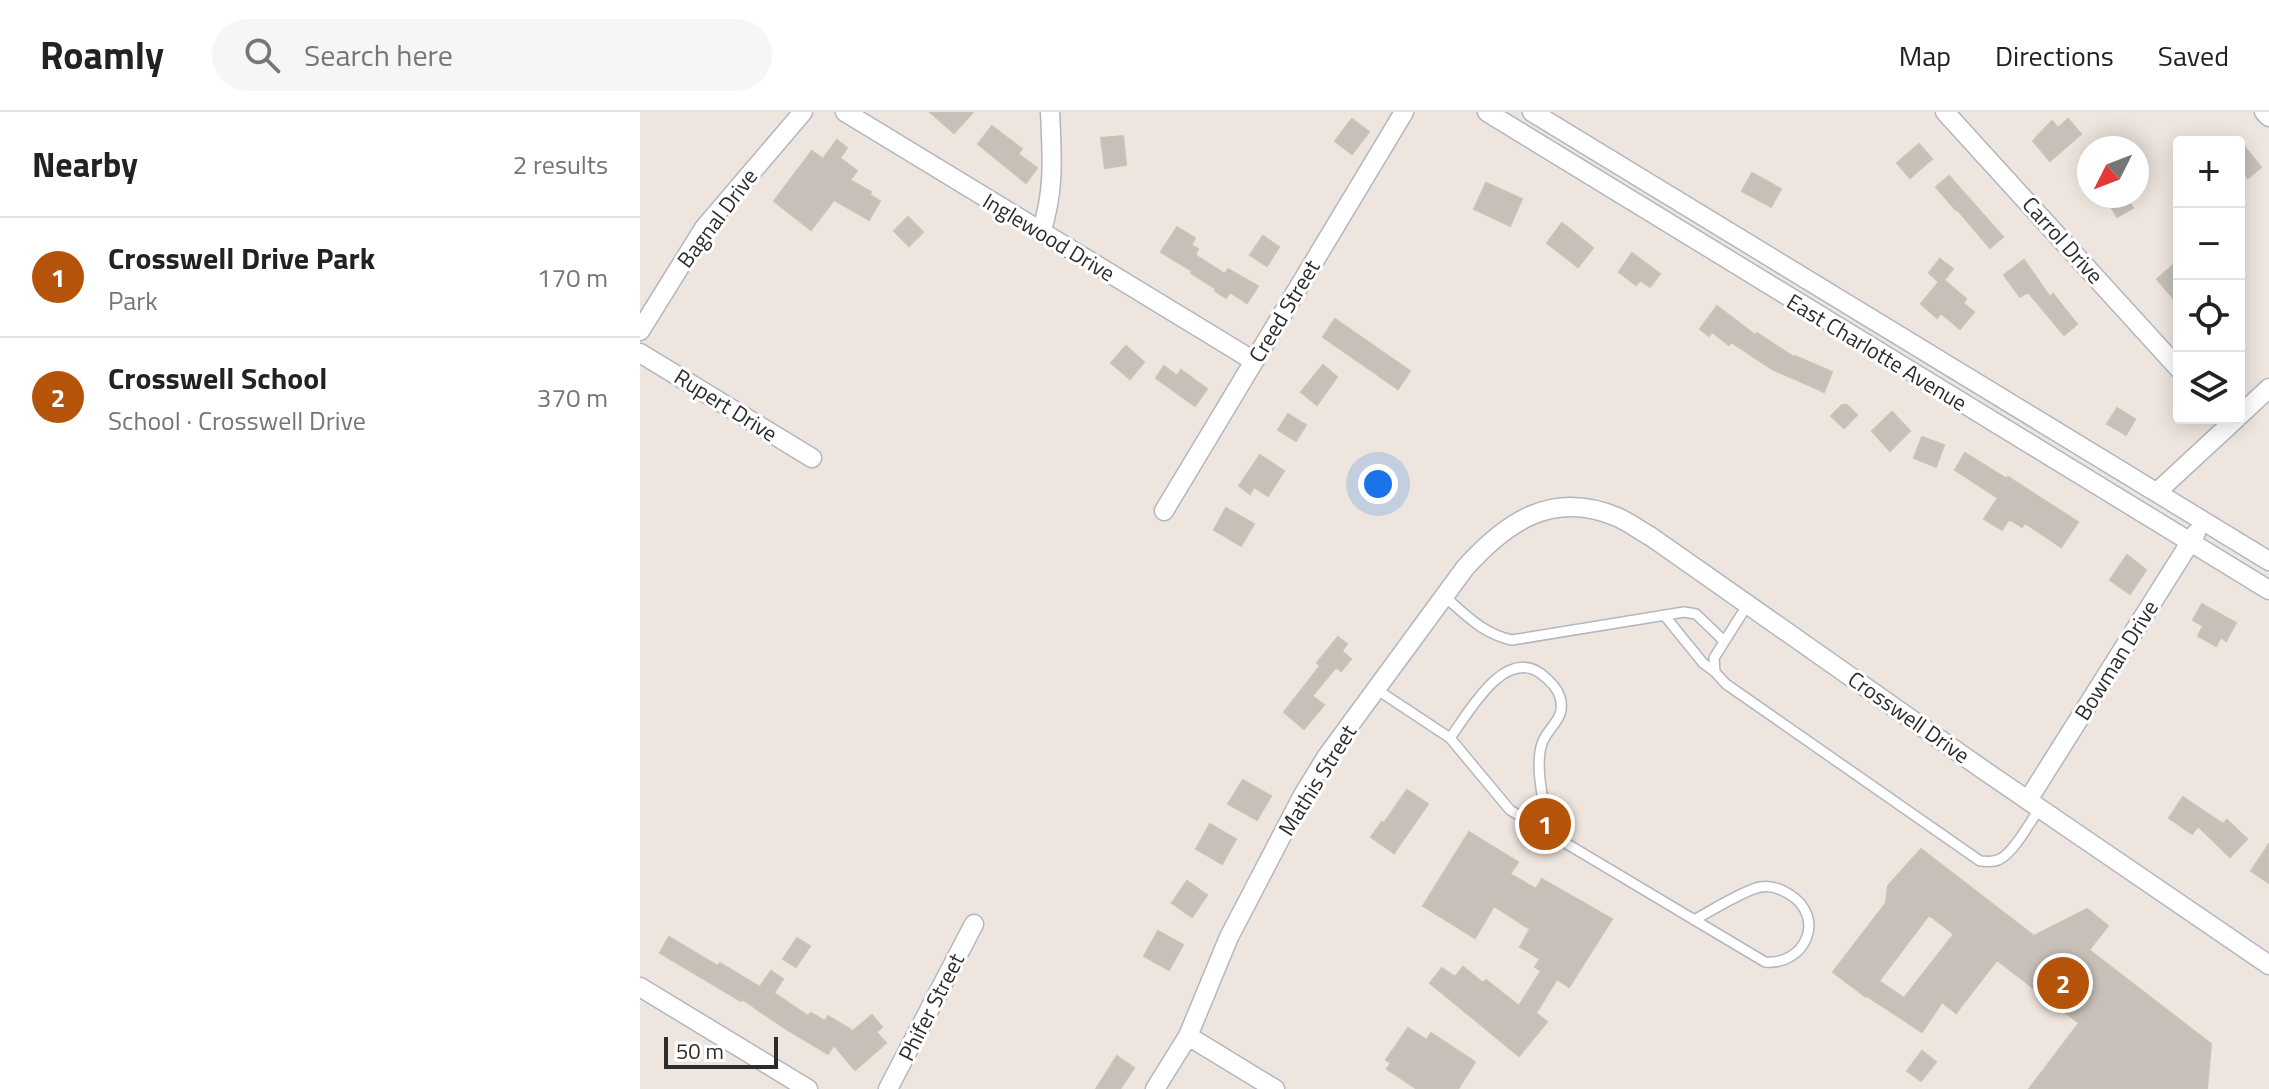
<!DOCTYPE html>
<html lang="en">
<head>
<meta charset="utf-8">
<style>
  :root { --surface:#fff; --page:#f6f6f6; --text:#222; --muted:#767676; --line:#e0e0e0; --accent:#b45309 }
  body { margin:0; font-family:"Titillium Web",sans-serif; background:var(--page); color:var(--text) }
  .controls { position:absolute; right:24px; top:24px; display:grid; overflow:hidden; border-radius:8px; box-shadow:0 4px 20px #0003 }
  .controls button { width:72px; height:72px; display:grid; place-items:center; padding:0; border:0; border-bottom:2px solid var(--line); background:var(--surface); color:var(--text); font:40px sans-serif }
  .compass { position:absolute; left:1437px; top:24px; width:72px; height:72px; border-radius:50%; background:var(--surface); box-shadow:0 4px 20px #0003; rotate:228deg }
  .scale { position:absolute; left:24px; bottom:20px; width:114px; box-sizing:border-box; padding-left:8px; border:4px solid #2c2c2c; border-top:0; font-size:22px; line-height:28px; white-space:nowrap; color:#2c2c2c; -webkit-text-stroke:6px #fff; paint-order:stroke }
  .you { position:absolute; left:738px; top:372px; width:28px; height:28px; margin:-20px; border:6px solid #fff; border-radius:50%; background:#1a73e8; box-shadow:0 0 0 12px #1a73e833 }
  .badge { display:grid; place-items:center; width:52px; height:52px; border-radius:50%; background:var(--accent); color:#fff; font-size:26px; font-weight:700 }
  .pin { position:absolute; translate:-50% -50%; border:4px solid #fff; box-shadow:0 2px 8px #0006 }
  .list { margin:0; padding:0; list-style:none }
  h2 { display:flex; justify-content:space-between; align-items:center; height:104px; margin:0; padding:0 32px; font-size:34px }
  h2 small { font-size:26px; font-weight:400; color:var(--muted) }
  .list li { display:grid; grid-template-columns:52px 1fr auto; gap:24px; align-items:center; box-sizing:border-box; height:120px; padding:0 32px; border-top:2px solid var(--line) }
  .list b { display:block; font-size:30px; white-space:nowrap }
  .list p { margin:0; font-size:26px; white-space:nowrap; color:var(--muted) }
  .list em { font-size:26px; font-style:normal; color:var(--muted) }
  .icon { flex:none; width:44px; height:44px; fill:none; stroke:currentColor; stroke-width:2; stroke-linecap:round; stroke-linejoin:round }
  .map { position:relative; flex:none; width:1629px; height:977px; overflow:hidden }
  header { display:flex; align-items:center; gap:48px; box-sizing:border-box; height:112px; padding:0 40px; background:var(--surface); border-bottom:2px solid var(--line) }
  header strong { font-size:38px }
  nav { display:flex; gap:44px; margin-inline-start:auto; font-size:28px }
  .search { width:560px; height:72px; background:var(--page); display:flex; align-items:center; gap:20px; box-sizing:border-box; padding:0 28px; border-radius:44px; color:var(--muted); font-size:30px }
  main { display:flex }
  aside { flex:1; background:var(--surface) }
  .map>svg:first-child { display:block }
  .building { fill:#c6c0b9; stroke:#cac1b7; stroke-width:2; fill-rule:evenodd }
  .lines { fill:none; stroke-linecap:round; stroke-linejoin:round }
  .service-casing { stroke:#b2b6c0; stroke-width:12 }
  .minor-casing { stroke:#b2b6c0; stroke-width:21 }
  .service { stroke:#fff; stroke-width:9 }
  .minor { stroke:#fff; stroke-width:18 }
  .labels { text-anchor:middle; stroke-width:6; stroke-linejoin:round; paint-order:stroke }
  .street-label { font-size:22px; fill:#2c2c2c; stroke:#fff }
</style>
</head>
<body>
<header>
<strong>Roamly</strong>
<div class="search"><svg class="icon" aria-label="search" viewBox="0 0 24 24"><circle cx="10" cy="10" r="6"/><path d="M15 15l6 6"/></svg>Search here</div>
<nav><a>Map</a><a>Directions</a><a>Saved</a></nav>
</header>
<main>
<aside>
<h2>Nearby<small>2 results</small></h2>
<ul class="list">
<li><span class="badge">1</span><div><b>Crosswell Drive Park</b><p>Park</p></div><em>170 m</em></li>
<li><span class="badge">2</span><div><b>Crosswell School</b><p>School · Crosswell Drive</p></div><em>370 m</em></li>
</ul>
</aside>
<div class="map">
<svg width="1629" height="977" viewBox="0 0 1629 977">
  <rect width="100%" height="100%" fill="#eee5de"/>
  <path class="building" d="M 290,0 L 333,0 L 314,21 Z
    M 712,7 L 729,20 L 712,42 L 695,29 Z
    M 1428,7 L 1441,22 L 1410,49 L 1393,29 L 1412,9 L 1418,16 Z
    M 352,14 L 382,37 L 378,42 L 397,56 L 386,71 L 338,32 Z
    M 483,24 L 486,53 L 465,56 L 461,26 Z
    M 197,28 L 207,36 L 200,46 L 217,59 L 210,68 L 231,80 L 230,83 L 240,89 L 229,108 L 194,88 L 171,118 L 134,89 L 172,39 L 183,47 Z
    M 1599,28 L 1621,55 L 1608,66 L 1599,55 Z
    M 1279,32 L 1292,47 L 1270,66 L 1257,51 Z
    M 1112,61 L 1141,77 L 1131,95 L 1102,79 Z
    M 1309,64 L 1363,125 L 1350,136 L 1317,97 L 1316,98 L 1296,75 Z
    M 846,71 L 882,87 L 870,114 L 834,97 Z
    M 1465,84 L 1486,84 L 1493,96 L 1477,105 Z
    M 268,105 L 283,120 L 269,134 L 254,119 Z
    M 922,111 L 953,136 L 938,155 L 907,131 Z
    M 537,115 L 555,126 L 551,133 L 558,137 L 555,143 L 585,162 L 588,157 L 618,174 L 607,191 L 590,180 L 586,186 L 575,179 L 576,177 L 551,161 L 552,159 L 521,140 Z
    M 623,124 L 639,135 L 627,154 L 610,143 Z
    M 992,141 L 1020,162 L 1010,175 L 1000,168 L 996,173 L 979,160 Z
    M 1300,147 L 1313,157 L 1304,168 L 1326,187 L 1323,191 L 1334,200 L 1320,217 L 1301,201 L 1297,206 L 1281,192 L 1299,170 L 1289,161 Z
    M 1384,148 L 1410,185 L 1413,182 L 1437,212 L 1424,223 L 1388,180 L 1380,185 L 1364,163 Z
    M 1539,148 L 1539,193 L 1517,167 Z
    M 1077,194 L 1115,223 L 1117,221 L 1155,246 L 1155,244 L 1192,260 L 1184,280 L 1132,257 L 1091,230 L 1089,233 L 1072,220 L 1069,224 L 1060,217 Z
    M 695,207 L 770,259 L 758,277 L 683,225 Z
    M 486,234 L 504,250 L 490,267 L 471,251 Z
    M 683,253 L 697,265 L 677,293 L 661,280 Z
    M 524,254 L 537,264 L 541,258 L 567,277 L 555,294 L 516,266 Z
    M 1202,293 L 1207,293 L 1217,303 L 1204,316 L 1191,304 Z
    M 1477,296 L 1495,307 L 1486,323 L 1467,312 Z
    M 1252,300 L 1270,319 L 1250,339 L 1232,319 Z
    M 648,302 L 666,313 L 656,329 L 638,318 Z
    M 1282,325 L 1304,333 L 1296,355 L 1274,346 Z
    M 1325,341 L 1367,367 L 1368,365 L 1438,410 L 1421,435 L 1385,411 L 1382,415 L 1369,407 L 1362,418 L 1344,407 L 1358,386 L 1315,358 Z
    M 620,343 L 644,359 L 628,384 L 614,375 L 610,382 L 599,374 Z
    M 586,396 L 614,412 L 601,434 L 574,418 Z
    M 1487,443 L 1506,458 L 1490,482 L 1470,468 Z
    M 1562,492 L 1596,511 L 1586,529 L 1581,525 L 1576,534 L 1558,524 L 1563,514 L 1553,508 Z
    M 698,525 L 707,532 L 702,539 L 711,547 L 701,559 L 696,555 L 672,584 L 684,593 L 664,617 L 644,600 L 680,554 L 677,551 Z
    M 603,668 L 631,684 L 617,708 L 588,692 Z
    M 767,678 L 788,692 L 754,741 L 731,725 L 742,710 L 744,711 Z
    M 1543,685 L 1583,712 L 1587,708 L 1607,727 L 1590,745 L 1558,714 L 1552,722 L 1529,706 Z
    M 570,712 L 596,727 L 582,752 L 556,737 Z
    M 829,720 L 878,750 L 870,762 L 896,777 L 902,767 L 972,807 L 929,875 L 917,867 L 896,901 L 907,910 L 879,944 L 790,871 L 802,856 L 815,865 L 823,855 L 843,871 L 846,868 L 879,894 L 901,859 L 895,855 L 900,847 L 880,835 L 890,817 L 854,794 L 835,826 L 783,794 Z
    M 1629,732 L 1629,771 L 1611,759 Z
    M 1281,737 L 1394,824 L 1447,797 L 1468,814 L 1449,838 L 1571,932 L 1567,977 L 1389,977 L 1439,911 L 1357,848 L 1316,901 L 1302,890 L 1282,920 L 1227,884 L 1226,885 L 1193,860 L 1246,791 L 1248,774 ZM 1289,803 L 1314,822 L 1264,886 L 1239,869 Z
    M 547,769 L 567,783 L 552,805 L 532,791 Z
    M 518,819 L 543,833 L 529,858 L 504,844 Z
    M 29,825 L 78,854 L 80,851 L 120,875 L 131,859 L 143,867 L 134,881 L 168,904 L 171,901 L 185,909 L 188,904 L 213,919 L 232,903 L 242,915 L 236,920 L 246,931 L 215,958 L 194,933 L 188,942 L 146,917 L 102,887 L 101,889 L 20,841 Z
    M 157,826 L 170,834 L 156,855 L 143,847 Z
    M 768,916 L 787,928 L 791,921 L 835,950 L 818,977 L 777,977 L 747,957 L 751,951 L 746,948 Z
    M 1282,939 L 1296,950 L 1281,969 L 1267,959 Z
    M 477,944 L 494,956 L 480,977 L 456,977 Z"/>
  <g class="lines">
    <g class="service-casing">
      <path id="service" d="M 804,484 C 826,503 843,522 872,528 L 1044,500 L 1056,502 L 1084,529
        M 1024,503 L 1063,551 L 1075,560 L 1086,572 L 1340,749 C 1347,749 1353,751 1360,747 C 1374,740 1390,710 1400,696
        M 1075,560 L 1074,546 L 1108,492
        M 736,577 L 810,626 L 870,698 L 1125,850 C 1164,854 1188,806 1149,782 C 1141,777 1130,773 1120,775 C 1102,779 1071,799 1054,808
        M 810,626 C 828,602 863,536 900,561 C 908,567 917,575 920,585 C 926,606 911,612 903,629 C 893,652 905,696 909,721"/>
    </g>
    <g class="minor-casing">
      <path id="minor" d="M 205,0 L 614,249
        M 847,0 L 1629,478
        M 892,0 L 1629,449
        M 1305,0 L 1539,257
        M 1624,0 L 1629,5
        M 401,121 C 415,77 412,45 410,0
        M 0,219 L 64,116 L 163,0
        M 0,241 L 172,346
        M 1599,304 L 1629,276
        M 1517,380 L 1597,306
        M 524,399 L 764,0
        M 1388,688 L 1556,421
        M 0,875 L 168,977
        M 548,924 L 635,977
        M 248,977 L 334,812
        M 515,977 L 548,924 L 589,825 L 663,683 L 687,644 L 825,456 C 867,409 913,378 977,405 C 989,410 999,418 1010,424 L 1345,659 L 1629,853"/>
    </g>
    <use href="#service" class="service"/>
    <use href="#minor" class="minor"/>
  </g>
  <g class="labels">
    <g class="street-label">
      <text transform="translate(77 106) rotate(-53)" y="8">Bagnal Drive</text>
      <text transform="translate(409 125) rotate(31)" y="8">Inglewood Drive</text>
      <text transform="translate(1423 128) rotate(48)" y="8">Carrol Drive</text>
      <text transform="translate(644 199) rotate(-59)" y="8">Creed Street</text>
      <text transform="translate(1237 240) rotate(31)" y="8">East Charlotte Avenue</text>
      <text transform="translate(86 293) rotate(32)" y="8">Rupert Drive</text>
      <text transform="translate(1476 548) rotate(-58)" y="8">Bowman Drive</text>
      <text transform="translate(1269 605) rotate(35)" y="8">Crosswell Drive</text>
      <text transform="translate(677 668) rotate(-58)" y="8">Mathis Street</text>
      <text transform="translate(291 895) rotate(-63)" y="8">Phifer Street</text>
    </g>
  </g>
</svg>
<div class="controls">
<button>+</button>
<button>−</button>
<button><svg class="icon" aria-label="locate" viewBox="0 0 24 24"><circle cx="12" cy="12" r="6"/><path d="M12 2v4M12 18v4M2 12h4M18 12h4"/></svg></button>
<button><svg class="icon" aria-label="layers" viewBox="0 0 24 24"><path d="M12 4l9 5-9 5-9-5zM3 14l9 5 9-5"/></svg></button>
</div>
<svg class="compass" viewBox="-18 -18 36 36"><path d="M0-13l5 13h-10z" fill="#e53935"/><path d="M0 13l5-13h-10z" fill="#767676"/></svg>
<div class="scale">50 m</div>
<div class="you"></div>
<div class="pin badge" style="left:905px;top:712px">1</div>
<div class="pin badge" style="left:1423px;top:871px">2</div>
</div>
</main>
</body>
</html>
